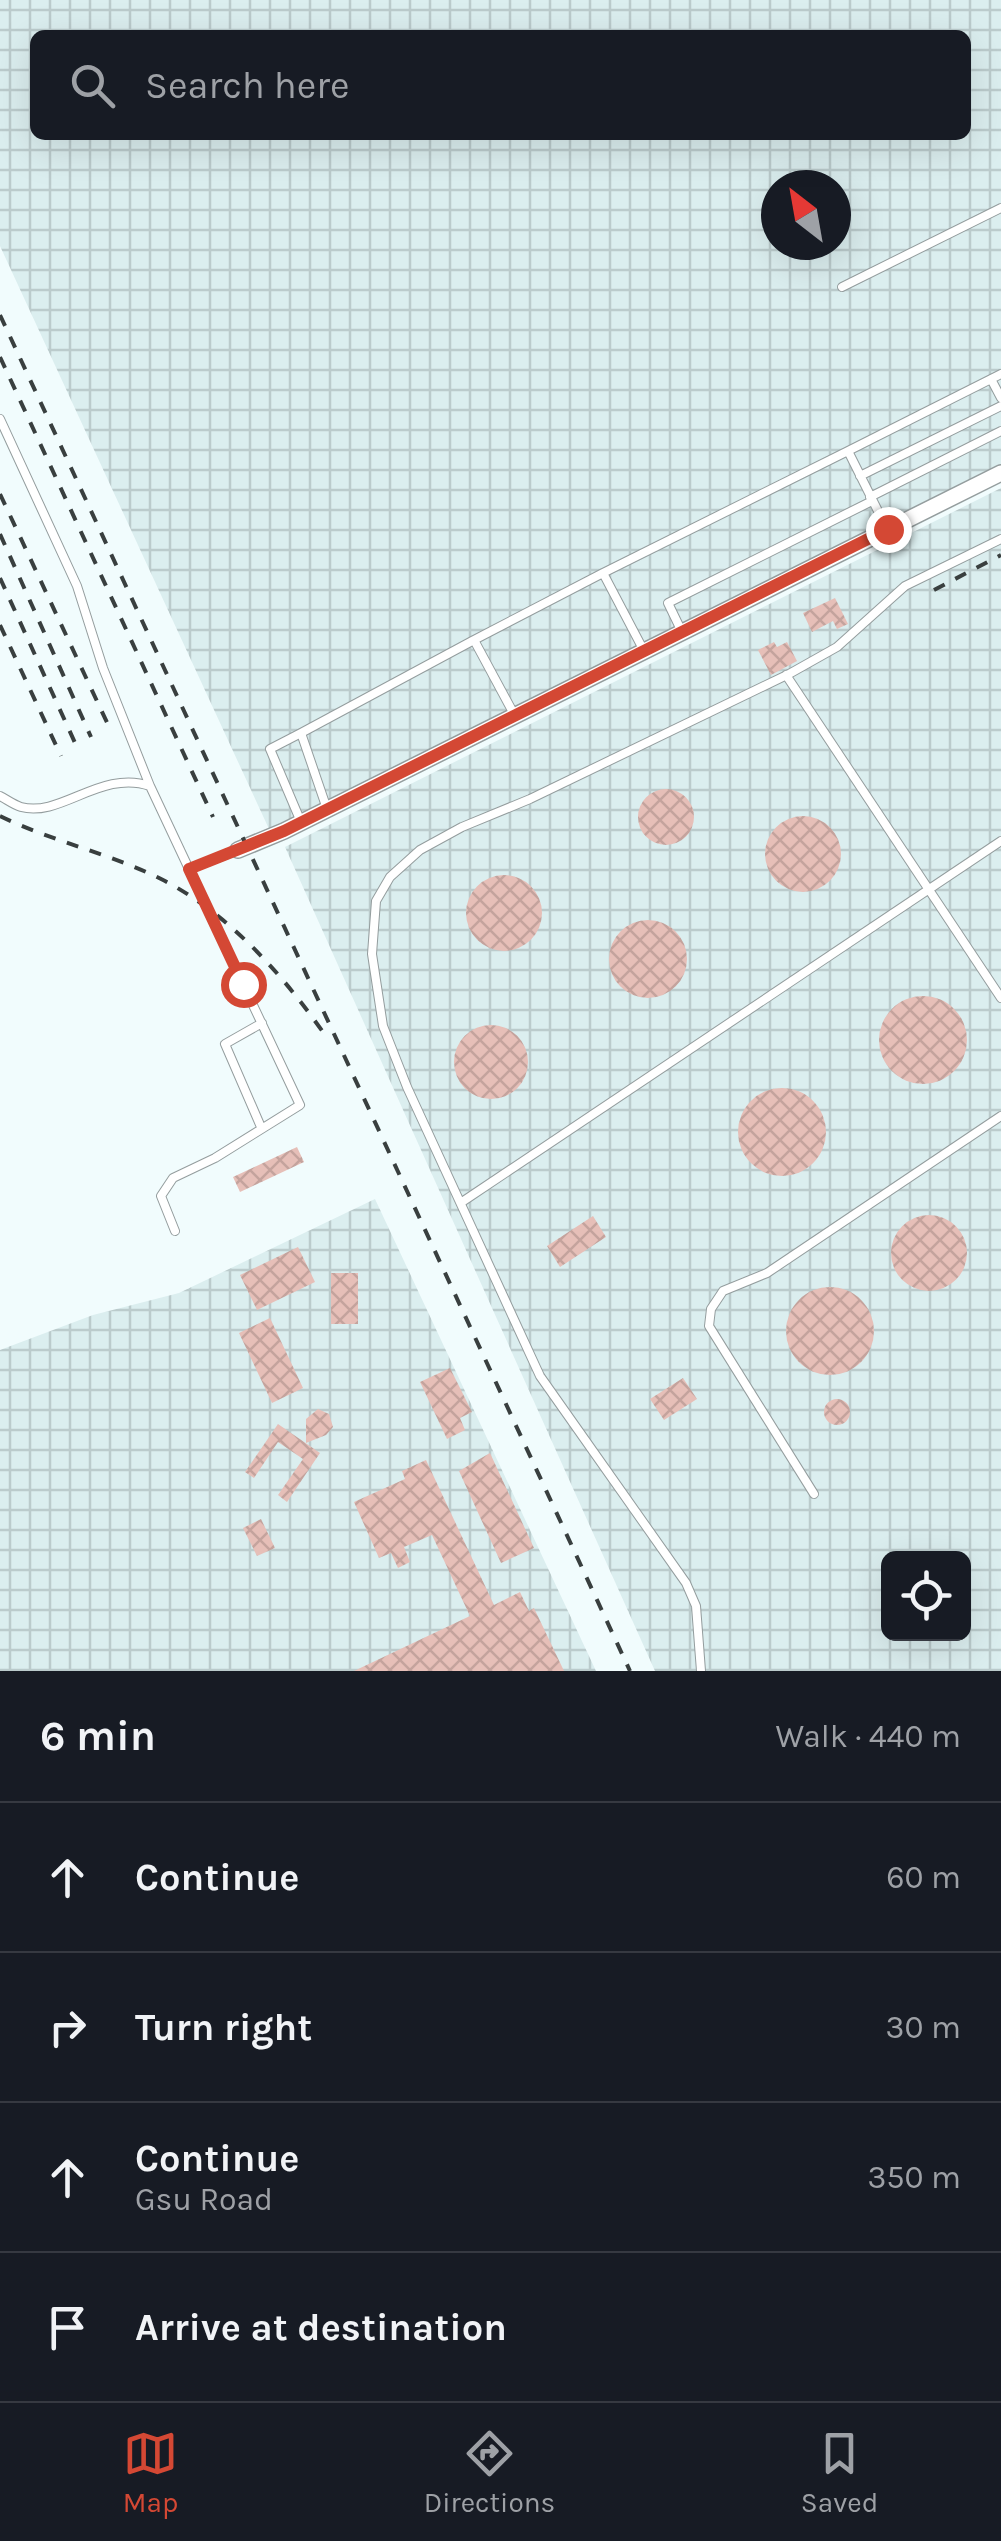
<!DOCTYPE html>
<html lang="en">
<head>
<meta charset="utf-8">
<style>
  :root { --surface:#171b24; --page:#20242c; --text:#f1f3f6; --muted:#9ea1a6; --line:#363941; --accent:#d44834 }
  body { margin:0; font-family:Karla,sans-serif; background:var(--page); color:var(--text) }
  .controls { position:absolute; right:30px; bottom:30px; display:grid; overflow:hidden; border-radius:15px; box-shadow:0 10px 40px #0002 }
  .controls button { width:90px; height:90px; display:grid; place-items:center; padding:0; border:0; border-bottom:2px solid var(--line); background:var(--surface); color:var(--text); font:50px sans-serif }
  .compass { position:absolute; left:761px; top:170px; width:90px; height:90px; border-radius:50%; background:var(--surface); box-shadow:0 10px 40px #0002; rotate:329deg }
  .stop { position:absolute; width:30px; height:30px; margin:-22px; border:8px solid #d44834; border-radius:50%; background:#fff }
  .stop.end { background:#d44834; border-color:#fff; box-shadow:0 2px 10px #0008 }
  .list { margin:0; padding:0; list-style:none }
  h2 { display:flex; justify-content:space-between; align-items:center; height:130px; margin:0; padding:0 40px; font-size:42px }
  h2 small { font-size:32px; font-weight:400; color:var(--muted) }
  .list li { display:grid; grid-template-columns:65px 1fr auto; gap:30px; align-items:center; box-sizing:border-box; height:150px; padding:0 40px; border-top:2px solid var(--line) }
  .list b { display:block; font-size:38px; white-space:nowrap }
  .list p { margin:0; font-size:32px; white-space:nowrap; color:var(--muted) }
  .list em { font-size:32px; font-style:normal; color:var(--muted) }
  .icon { flex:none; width:55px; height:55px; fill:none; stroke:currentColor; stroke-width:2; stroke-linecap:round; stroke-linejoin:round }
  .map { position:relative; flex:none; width:1001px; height:1671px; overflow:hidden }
  .search { position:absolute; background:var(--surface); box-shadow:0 10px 40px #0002; left:30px; right:30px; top:30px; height:110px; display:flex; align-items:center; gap:25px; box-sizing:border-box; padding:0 35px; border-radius:15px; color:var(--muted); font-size:38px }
  .sheet { height:730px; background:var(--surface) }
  nav { display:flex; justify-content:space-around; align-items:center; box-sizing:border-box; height:140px; border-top:2px solid var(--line); background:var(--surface); font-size:28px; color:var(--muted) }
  nav a { display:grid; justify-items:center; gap:5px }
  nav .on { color:var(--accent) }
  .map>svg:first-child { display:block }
  .industrial { fill:url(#industrial-grid); fill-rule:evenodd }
  .building { fill:url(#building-cross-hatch) }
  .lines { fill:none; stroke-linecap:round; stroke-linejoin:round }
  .service-casing { stroke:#949d9e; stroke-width:10 }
  .minor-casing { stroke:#949d9e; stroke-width:18 }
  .service { stroke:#fff; stroke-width:8 }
  .minor { stroke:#fff; stroke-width:15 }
  .rail { stroke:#393f3f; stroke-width:4; stroke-dasharray:12 12; stroke-linecap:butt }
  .route { stroke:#d44834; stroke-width:12 }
</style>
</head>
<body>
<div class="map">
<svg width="1001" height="1671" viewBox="0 0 1001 1671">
  <defs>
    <pattern id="industrial-grid" width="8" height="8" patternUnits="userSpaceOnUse" patternTransform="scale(2.5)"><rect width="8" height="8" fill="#dbeeef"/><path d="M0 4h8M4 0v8" fill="none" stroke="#bbcbcc"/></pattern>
    <pattern id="building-cross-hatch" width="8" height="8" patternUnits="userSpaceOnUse" patternTransform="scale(2.5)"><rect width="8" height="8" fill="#e6bfb8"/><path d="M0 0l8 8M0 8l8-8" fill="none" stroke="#c4a39d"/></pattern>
  </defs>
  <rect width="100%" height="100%" fill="#f1fcfd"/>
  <path class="industrial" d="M 0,0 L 1001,0 L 1001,465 L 269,829 L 0,246 ZM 35,35 L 966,35 L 966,135 L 35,135 ZM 776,185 L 836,185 L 836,245 L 776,245 Z
    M 1001,488 L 1001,1671 L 655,1671 L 285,847 ZM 888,1558 L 964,1558 L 964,1634 L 888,1634 Z
    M 375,1199 L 596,1671 L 0,1671 L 0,1350 L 93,1315 L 179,1293 Z"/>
  <path class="building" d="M 835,598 L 848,624 L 837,629 L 833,621 L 812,632 L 803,613 Z
    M 774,642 L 777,647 L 787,642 L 797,661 L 771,675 L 758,650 Z
    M638 817a28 28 0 1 1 56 0a28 28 0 1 1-56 0Z
    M765 854a38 38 0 1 1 76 0a38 38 0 1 1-76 0Z
    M466 913a38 38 0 1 1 76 0a38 38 0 1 1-76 0Z
    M609 959a39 39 0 1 1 78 0a39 39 0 1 1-78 0Z
    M879 1040a44 44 0 1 1 88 0a44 44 0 1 1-88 0Z
    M454 1062a37 37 0 1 1 74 0a37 37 0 1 1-74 0Z
    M738 1132a44 44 0 1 1 88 0a44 44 0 1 1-88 0Z
    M 297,1147 L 304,1162 L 240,1192 L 233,1177 Z
    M891 1253a38 38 0 1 1 76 0a38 38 0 1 1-76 0Z
    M 593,1216 L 606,1237 L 560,1267 L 547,1246 Z
    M 298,1247 L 315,1282 L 257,1310 L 240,1275 Z
    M 331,1273 L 358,1273 L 358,1324 L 331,1324 Z
    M786 1331a44 44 0 1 1 88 0a44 44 0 1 1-88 0Z
    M 270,1318 L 303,1388 L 272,1403 L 239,1333 Z
    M 450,1368 L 472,1412 L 460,1418 L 465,1430 L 447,1439 L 420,1382 Z
    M 683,1378 L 697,1399 L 664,1420 L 650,1399 Z
    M824 1412a13 13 0 1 1 26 0a13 13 0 1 1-26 0Z
    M 318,1409 L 329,1414 L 333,1427 L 326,1435 L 306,1443 L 306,1419 Z
    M 278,1424 L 320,1453 L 287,1502 L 278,1495 L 303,1459 L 278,1442 L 254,1478 L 245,1472 Z
    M 490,1453 L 534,1548 L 501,1563 L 459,1471 Z
    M 426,1460 L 494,1605 L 520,1592 L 529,1611 L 534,1608 L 564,1671 L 354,1671 L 470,1616 L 432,1535 L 404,1547 L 410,1562 L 398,1568 L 391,1553 L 379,1558 L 354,1502 L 405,1479 L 402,1471 Z
    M 261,1519 L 275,1548 L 257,1556 L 243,1528 Z"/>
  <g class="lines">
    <g class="service-casing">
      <path id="service" d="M 842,287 L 1001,208
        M 991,379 L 1001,398
        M 0,419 L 77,586 L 103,668 L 150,786
        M 846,452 L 1001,374
        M 860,476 L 1001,406
        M 870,497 L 1001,431
        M 603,573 L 848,451 L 887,529
        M 682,632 L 668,603 L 872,501
        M 474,640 L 603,573 L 644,651
        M 786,675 L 1001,998
        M 301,733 L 270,749 L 301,822
        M 0,796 C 6,799 14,805 21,807 C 61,818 101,769 150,786 L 189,869 L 238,850
        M 327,809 L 301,733 L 474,640 L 515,716
        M 261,1127 L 225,1044 L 262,1023
        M 462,1202 L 1001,841
        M 175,1231 L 161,1196 L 173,1178 L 215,1158 L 300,1105 L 189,869
        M 814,1494 L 709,1326 L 711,1309 L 723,1291 L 767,1273 L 1001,1116
        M 701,1671 L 696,1606 L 686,1583 L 540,1376 L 407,1087 L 383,1026 L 372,954 L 376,901 L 390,877 L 420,850 L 462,827 L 530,799 L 789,674 L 837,647 L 905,586 L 1001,539"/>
    </g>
    <g class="minor-casing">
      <path id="minor" d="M 238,850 L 284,831 L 1001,473"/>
    </g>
    <use href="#service" class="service"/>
    <use href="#minor" class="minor"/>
    <path class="rail" d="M 0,315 L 630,1671
      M 0,357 L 213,817
      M 0,494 L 111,731
      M 0,534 L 91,737
      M 0,578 L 76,745
      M 934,590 L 1001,555
      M 0,625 L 61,756
      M 0,816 C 53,842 113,854 165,881 C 231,916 283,975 325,1035"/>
  </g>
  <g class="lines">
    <path class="route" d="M 243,984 L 189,869 L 284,831 L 888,529"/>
  </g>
</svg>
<div class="controls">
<button><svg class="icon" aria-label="locate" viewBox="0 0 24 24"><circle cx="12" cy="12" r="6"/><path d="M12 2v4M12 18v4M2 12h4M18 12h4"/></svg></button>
</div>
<svg class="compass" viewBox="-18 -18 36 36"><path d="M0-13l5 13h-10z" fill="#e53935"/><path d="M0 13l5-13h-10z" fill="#9ea1a6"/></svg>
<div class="stop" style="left:243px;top:984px"></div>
<div class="stop end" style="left:888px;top:529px"></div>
<div class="search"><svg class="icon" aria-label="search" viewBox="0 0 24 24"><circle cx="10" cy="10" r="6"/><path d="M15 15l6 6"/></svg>Search here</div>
</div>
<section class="sheet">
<h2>6 min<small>Walk · 440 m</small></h2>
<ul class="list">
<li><svg class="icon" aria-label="ahead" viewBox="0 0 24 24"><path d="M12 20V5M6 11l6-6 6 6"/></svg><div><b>Continue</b></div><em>60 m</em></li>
<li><svg class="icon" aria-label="right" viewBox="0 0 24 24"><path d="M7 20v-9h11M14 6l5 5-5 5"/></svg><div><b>Turn right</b></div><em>30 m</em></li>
<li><svg class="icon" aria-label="ahead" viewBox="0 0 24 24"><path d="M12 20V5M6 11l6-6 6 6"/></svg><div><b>Continue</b><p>Gsu Road</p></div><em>350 m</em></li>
<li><svg class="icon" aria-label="arrive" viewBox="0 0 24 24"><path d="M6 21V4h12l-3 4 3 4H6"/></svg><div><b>Arrive at destination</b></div></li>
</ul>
</section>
<nav>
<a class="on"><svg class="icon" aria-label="map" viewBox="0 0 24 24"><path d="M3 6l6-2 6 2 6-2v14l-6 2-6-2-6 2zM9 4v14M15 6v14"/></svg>Map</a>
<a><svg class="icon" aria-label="directions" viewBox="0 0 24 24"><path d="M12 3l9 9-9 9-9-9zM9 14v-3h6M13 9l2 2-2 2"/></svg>Directions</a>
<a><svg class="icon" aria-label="saved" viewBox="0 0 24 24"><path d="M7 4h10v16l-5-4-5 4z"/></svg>Saved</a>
</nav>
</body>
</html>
